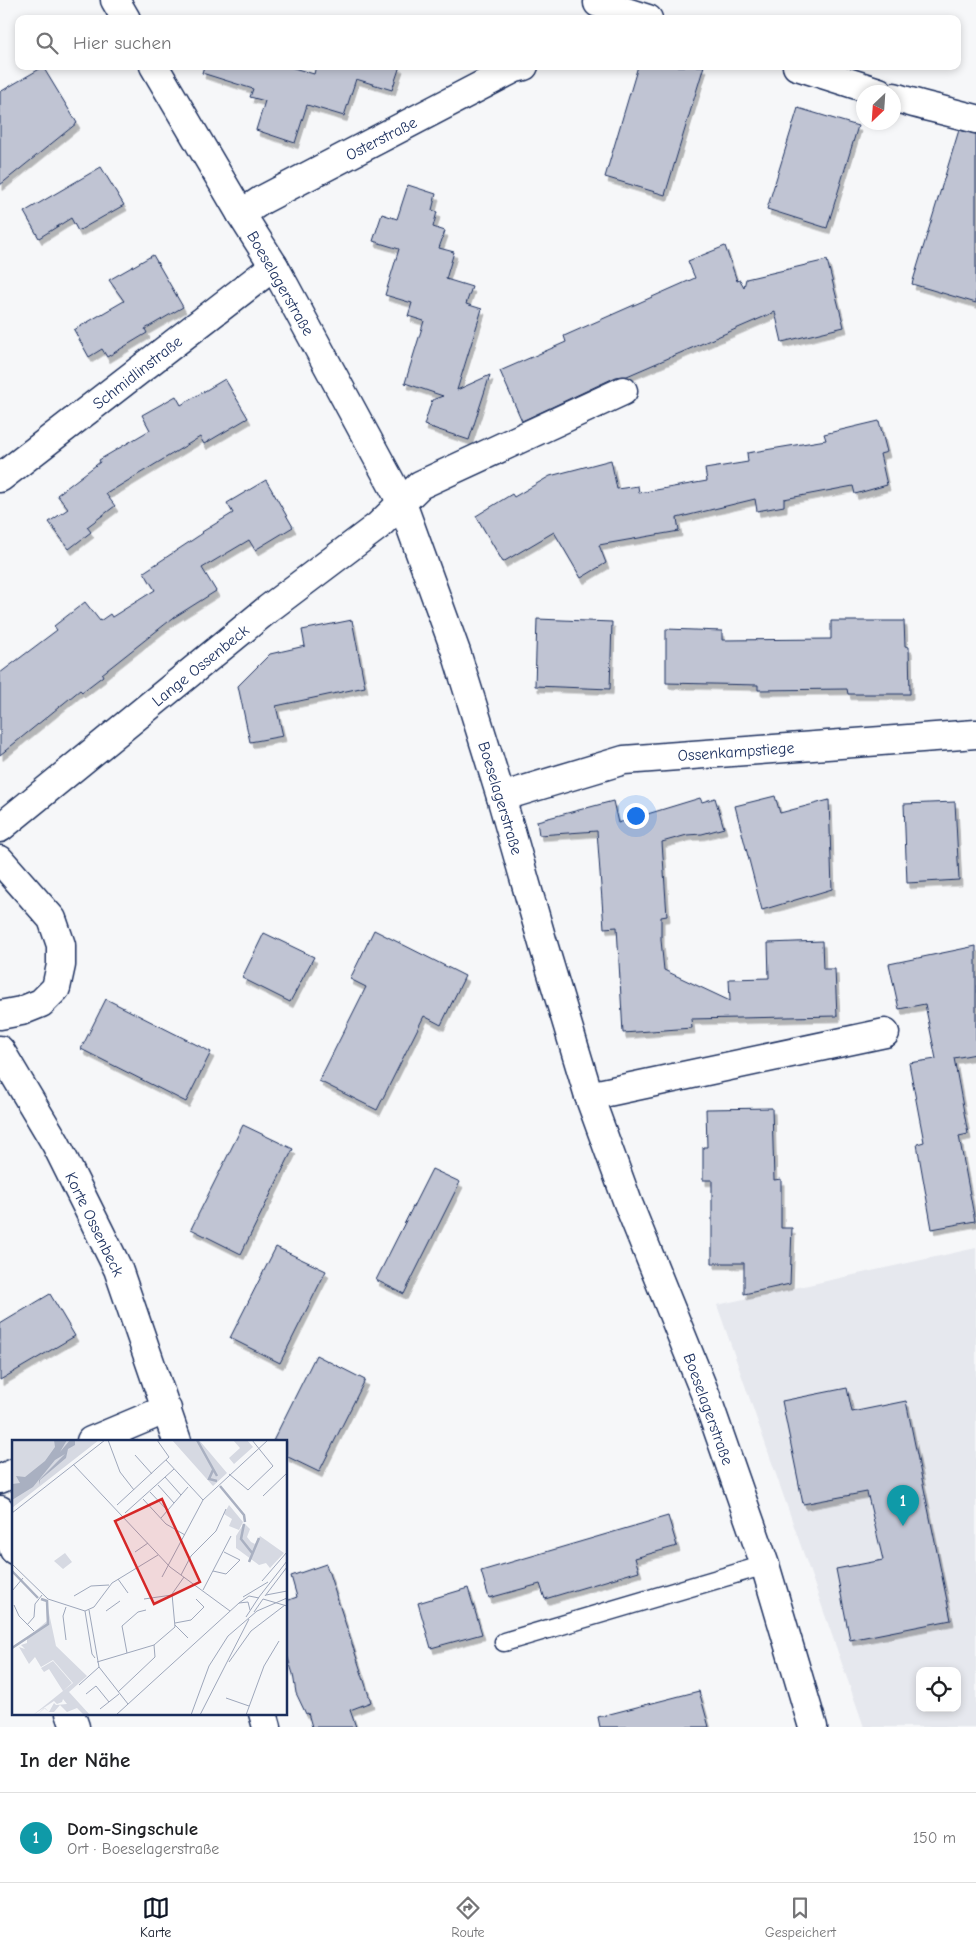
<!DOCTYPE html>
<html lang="de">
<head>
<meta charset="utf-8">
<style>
  :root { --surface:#fff; --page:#f6f6f6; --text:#202124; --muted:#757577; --line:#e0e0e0; --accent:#111827 }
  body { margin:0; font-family:"Comic Neue",sans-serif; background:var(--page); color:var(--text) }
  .controls { position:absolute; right:15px; bottom:15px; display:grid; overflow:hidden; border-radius:10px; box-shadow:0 2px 8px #0003 }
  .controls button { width:45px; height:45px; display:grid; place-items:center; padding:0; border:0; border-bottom:1px solid var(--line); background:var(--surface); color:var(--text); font:25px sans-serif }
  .compass { position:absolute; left:856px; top:85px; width:45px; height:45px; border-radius:50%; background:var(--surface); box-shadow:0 2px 8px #0003; rotate:205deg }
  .you { position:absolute; left:635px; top:815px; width:18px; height:18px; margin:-12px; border:4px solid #fff; border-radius:50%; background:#1a73e8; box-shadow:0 0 0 8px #1a73e833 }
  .badge { display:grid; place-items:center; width:32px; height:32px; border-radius:50%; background:var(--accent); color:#fff; font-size:16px; font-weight:700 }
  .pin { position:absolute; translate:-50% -41px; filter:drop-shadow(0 1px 2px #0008) }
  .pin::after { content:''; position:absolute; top:26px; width:18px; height:15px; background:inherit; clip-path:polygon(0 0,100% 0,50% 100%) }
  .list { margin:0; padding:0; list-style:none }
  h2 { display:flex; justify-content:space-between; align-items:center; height:65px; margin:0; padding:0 20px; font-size:21px }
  h2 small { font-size:16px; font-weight:400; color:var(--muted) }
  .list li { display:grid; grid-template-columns:32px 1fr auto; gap:15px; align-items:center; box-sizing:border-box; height:90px; padding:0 20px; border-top:1px solid var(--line) }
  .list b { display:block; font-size:19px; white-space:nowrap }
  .list p { margin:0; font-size:16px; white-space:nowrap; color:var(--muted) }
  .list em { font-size:16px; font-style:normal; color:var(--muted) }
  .icon { flex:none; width:28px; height:28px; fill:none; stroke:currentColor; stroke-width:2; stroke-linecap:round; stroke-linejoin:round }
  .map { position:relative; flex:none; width:976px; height:1727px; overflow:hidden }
  .search { position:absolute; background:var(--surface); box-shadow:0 2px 8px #0003; left:15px; right:15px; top:15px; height:55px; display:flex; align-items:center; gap:12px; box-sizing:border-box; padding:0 18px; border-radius:10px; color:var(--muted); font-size:19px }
  .sheet { height:155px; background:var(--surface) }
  nav { display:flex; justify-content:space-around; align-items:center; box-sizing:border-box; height:70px; border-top:1px solid var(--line); background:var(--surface); font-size:14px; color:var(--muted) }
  nav a { display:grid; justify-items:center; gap:2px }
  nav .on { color:var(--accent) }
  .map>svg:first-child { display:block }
  .built { fill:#e6e8ee; fill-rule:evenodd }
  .building { fill:#c0c4d3; stroke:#1b2f5e; filter:url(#shadow) }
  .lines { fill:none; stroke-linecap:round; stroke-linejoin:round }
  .lane-casing { stroke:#1b2f5e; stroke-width:21 }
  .street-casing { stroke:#1b2f5e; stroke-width:31 }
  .secondary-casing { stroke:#1b2f5e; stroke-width:31 }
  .lane { stroke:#fff; stroke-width:18 }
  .street { stroke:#fff; stroke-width:28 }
  .secondary { stroke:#fff; stroke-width:28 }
  .labels { text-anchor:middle; stroke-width:4; stroke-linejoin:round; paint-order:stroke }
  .street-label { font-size:16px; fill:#1b2f5e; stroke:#fff }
  .inset-river { fill:none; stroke:#a9b0c1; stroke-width:2.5 }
  .inset-road { fill:none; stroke:#9ea7bb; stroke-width:1 }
  .view { fill:#d62828; fill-opacity:0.15; stroke:#d62828; stroke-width:2.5 }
  .inset-edge { fill:none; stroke:#1b2f5e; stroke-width:2.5 }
</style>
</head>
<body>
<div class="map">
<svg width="976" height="1727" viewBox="0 0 976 1727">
  <defs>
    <filter id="shadow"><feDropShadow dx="3" dy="5.5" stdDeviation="0" flood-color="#0004"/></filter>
  </defs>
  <rect width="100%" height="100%" fill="#f6f7f9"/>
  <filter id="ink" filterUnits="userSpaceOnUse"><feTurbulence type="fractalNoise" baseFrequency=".02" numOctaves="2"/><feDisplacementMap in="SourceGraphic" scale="10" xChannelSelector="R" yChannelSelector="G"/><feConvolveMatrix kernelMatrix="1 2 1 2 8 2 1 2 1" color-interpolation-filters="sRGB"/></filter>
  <g filter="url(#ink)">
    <path class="built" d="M 976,1248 L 976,1727 L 864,1727 L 717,1305 ZM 920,1671 L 957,1671 L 957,1708 L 920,1708 Z"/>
    <path class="building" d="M 204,66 L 287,66 L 314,74 L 316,66 L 400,66 L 392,90 L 356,79 L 344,116 L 307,105 L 295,143 L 256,130 L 265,101 L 250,97 L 253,89 L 202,73 Z
      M 638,66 L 704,66 L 665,195 L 605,177 Z
      M 43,67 L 77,123 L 0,185 L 0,92 Z
      M 798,108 L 858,126 L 827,228 L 767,209 Z
      M 959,130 L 976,134 L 976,303 L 912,284 Z
      M 101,167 L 124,205 L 78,231 L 71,218 L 39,238 L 24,212 Z
      M 408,185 L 436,194 L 432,210 L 437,212 L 433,227 L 445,231 L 439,248 L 454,252 L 446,279 L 472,287 L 466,304 L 482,309 L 457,390 L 490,375 L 469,440 L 424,425 L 432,400 L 443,396 L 405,383 L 424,321 L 408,316 L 412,303 L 385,295 L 399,249 L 373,241 L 382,214 L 397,219 Z
      M 725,246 L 737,281 L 740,280 L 744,287 L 746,279 L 827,260 L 844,327 L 782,342 L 775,312 L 627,376 L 616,377 L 522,421 L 500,371 L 566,342 L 564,336 L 695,278 L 688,261 Z
      M 153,255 L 183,307 L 145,329 L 147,333 L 107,357 L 102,349 L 89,357 L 74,330 L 124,301 L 109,280 Z
      M 225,379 L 248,418 L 204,444 L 200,437 L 106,494 L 115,506 L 87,527 L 91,532 L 69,549 L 49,522 L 68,509 L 57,495 L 100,462 L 99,460 L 150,430 L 142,415 L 176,396 L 181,405 Z
      M 879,421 L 887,452 L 880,454 L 887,485 L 855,494 L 853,486 L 784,499 L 784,506 L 757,511 L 755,499 L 677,518 L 679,531 L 599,545 L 606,563 L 581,578 L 554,532 L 503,562 L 476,516 L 512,494 L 514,497 L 550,476 L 611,460 L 617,489 L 638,486 L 639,493 L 707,481 L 705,469 L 748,462 L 747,453 L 826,440 L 824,434 Z
      M 266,480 L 293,527 L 255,550 L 249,540 L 202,568 L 216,591 L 173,618 L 102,674 L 103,676 L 82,692 L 80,690 L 0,755 L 0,673 L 57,630 L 54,626 L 85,602 L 100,621 L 110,614 L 112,617 L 155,590 L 144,572 L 203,533 L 202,532 L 233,513 L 227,503 Z
      M 537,619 L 612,622 L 610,689 L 535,686 Z
      M 352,620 L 365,687 L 276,706 L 283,736 L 250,742 L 238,686 L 270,654 L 305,646 L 302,630 Z
      M 831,621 L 904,621 L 905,646 L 909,647 L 910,694 L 848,694 L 847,689 L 758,690 L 758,685 L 666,683 L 666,629 L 722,631 L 722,640 L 831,639 Z
      M 775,796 L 780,813 L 829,800 L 832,889 L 762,910 L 735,806 Z
      M 700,798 L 702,802 L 715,798 L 724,828 L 702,834 L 687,835 L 662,842 L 667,916 L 661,917 L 661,940 L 664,970 L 730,1001 L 729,979 L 769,978 L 768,943 L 822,941 L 823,969 L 835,969 L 837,1016 L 691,1019 L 692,1028 L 623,1033 L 617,927 L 604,928 L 597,831 L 539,835 L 537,821 L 613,801 L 618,823 Z
      M 955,802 L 959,880 L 907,883 L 904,804 Z
      M 374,930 L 465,976 L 441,1025 L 424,1016 L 377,1110 L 319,1081 L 366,987 L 350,979 Z
      M 264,933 L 314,957 L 290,1002 L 242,978 Z
      M 976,946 L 976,1054 L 954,1058 L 968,1134 L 959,1136 L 975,1221 L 932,1229 L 917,1144 L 924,1142 L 909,1063 L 936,1059 L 925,1004 L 899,1009 L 889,964 Z
      M 106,999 L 211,1052 L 186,1102 L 81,1049 Z
      M 772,1108 L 774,1180 L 781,1179 L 781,1228 L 792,1228 L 790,1284 L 744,1294 L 744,1263 L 712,1263 L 712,1180 L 703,1180 L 703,1147 L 707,1147 L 706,1109 Z
      M 243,1125 L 293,1149 L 241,1254 L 191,1229 Z
      M 432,1169 L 460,1182 L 404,1294 L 376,1280 Z
      M 276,1247 L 326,1271 L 280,1363 L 230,1338 Z
      M 50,1294 L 75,1336 L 0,1380 L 0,1324 Z
      M 316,1355 L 365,1380 L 319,1472 L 286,1456 L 286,1441 L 273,1441 Z
      M 847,1388 L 852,1412 L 906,1401 L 951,1620 L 850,1640 L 836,1569 L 883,1560 L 867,1492 L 803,1504 L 782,1401 Z
      M 668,1516 L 677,1546 L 635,1558 L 639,1571 L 545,1599 L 540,1584 L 489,1598 L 481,1571 Z
      M 326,1564 L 371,1702 L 350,1710 L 356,1727 L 312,1727 L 308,1713 L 306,1714 L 296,1693 L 293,1674 L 286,1652 L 286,1601 L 297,1597 L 291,1576 Z
      M 468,1588 L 482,1634 L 431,1648 L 418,1603 Z
      M 699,1691 L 709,1727 L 600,1727 L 598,1717 Z"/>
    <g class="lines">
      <g class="lane-casing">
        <path id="lane" d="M 504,1642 L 765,1565"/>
      </g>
      <g class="street-casing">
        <path id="street" d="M 598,3 L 648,19
          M 797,66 L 879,92
          M 894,97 C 921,106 948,111 976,119
          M 241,214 L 262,200 L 515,68 L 524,66
          M 0,478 L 274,266
          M 501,797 L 624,760 L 976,734
          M 0,828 L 268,609 L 378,526 L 420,485 L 623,391
          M 0,860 L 52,919 L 61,945 L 61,965 L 56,988 L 41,1003 L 21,1011 L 0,1015
          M 0,1050 L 56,1144 L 118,1269 L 177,1441
          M 589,1096 L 885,1033
          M 91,1441 L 167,1409
          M 0,1479 L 14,1473
          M 0,1510 L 14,1550
          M 70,1713 L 75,1727
          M 263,1713 L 267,1727"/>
      </g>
      <g class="secondary-casing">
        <path id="secondary" d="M 115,0 L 126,19
          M 154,66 L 241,214 L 274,266 L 402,503 L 456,652 L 501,797 L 544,947 L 589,1096 L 628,1203 L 706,1396 L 765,1565 L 813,1727"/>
      </g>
      <use href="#lane" class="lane"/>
      <use href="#street" class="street"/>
      <use href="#secondary" class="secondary"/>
    </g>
  </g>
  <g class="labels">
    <g class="street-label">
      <text transform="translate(381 138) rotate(-27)" y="6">Osterstraße</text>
      <text transform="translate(281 283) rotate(60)" y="6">Boeselagerstraße</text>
      <text transform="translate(137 372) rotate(-38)" y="6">Schmidlinstraße</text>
      <text transform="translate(200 665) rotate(-39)" y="6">Lange Ossenbeck</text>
      <text transform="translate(736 751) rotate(-4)" y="6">Ossenkampstiege</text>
      <text transform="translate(501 798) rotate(73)" y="6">Boeselagerstraße</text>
      <text transform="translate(95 1224) rotate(64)" y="6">Korte Ossenbeck</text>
      <text transform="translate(709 1409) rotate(70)" y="6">Boeselagerstraße</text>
    </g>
  </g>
  <g transform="translate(12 1440)">
    <rect width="275" height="275" fill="#f6f7f9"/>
    <path d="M 0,0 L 87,0 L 0,68 ZM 160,0 L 187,0 L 215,33 L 201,46 ZM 221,0 L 235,0 L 241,7 L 222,24 L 217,18 L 228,8 ZM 217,65 L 231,82 L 227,90 L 217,86 L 220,79 L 212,74 ZM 232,83 L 238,89 L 235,97 L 239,102 L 243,104 L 248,96 L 272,113 L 258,128 L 254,123 L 247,125 L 224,108 L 224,96 ZM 53,113 L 60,122 L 51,129 L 42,121 ZM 34,159 L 44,206 L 75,236 L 57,252 L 78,275 L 72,275 L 65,268 L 55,272 L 48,265 L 42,272 L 37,272 L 33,268 L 25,275 L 32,268 L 37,272 L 42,263 L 44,265 L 55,264 L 51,259 L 50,262 L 45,264 L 42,261 L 21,275 L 61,243 L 41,220 L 29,227 L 23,217 L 17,224 L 7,207 L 13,209 L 9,205 L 15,203 L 15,198 L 35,181 ZM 41,221 L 60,243 L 51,251 L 37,229 L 32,232 L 29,228 Z" fill="#d6d9e2"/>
    <path d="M 42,0 L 55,0 L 48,12 L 58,0 L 63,0 L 63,5 L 56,9 L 54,18 L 28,40 L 27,45 L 27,40 L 53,14 L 43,20 L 21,47 L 0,60 L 0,44 L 8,43 L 4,36 L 13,37 L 33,21 L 43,7 Z" fill="#a9b0c1"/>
    <path class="inset-river" d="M 185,0 L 205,36M 201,30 L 197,39 L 205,41M 208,46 L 232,75 L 233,82M 232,84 L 229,99 L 241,114M 237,122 L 247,98M 0,131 L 26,158M 0,208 L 36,184 L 35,161 L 29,159"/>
    <path class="inset-road" d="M 96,0 L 108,32 L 122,50M 123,15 L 140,34M 154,20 L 191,60M 61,24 L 158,127 L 218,171M 217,34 L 236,50 L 261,26 L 240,0M 153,37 L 169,55M 146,45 L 162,63M 138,52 L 156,71M 251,56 L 275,33M 131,59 L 154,84 L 173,95M 105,65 L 157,17 L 145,0M 0,73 L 93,0M 113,73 L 162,29M 149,78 L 176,47M 123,112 L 136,103M 0,124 L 36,159 L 73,171 L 82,167 L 100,143 L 146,115M 201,131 L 214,134 L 228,120 L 212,112M 169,135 L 179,116 L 204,91 L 214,69M 150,137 L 191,60 L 256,0M 106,139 L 116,153M 250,141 L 275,112M 191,150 L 219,96M 0,151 L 11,138M 254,155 L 275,151M 62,156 L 79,146 L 97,145M 253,156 L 275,127M 231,157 L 256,142M 247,157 L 275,121M 132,159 L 160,155M 227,163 L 236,162 L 238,170M 2,165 L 7,176 L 22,191M 77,170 L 87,227 L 116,264M 73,171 L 80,214 L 83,218M 94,171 L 108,161M 242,172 L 251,159 L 275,166M 234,177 L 247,157M 163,183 L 179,180 L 192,167 L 184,159M 15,185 L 22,177 L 23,164 L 30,155M 163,185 L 176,198M 54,200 L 51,176 L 54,167M 115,213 L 110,186 L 126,172 L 134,170M 85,222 L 142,205 L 163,187 L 160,154 L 172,137M 217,222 L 239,191 L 273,165M 67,245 L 87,227M 106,252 L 143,217 L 142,205M 74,254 L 84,246 L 97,262M 214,258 L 237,266M 88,269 L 107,254M 104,275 L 227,163 L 237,156 L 247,158M 179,275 L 197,226 L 216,196 L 245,171 L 275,158M 188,275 L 237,179M 234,275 L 252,226 L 267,201"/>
    <path class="view" d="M 150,59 L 188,142 L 142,164 L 103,81 Z"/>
    <rect width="275" height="275" class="inset-edge"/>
  </g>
</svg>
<div class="controls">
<button><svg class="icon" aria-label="locate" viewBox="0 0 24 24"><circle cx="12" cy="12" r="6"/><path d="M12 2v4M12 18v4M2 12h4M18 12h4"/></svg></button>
</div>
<svg class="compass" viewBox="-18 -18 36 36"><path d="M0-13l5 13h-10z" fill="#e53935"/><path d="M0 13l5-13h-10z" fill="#757577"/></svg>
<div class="you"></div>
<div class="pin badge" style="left:903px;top:1526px;background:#0f9aa8">1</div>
<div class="search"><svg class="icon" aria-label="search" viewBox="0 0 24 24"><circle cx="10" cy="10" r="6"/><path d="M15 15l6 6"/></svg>Hier suchen</div>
</div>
<section class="sheet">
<h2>In der Nähe<small></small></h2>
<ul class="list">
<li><span class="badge" style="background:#0f9aa8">1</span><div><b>Dom-Singschule</b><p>Ort · Boeselagerstraße</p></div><em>150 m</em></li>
</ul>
</section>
<nav>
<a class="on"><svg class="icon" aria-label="map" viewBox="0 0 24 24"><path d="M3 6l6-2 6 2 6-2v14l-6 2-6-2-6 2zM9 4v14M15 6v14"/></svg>Karte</a>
<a><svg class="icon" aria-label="directions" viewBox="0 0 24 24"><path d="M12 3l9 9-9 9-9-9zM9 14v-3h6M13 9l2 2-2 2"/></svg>Route</a>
<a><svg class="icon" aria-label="saved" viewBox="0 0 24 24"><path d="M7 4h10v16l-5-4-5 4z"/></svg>Gespeichert</a>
</nav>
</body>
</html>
